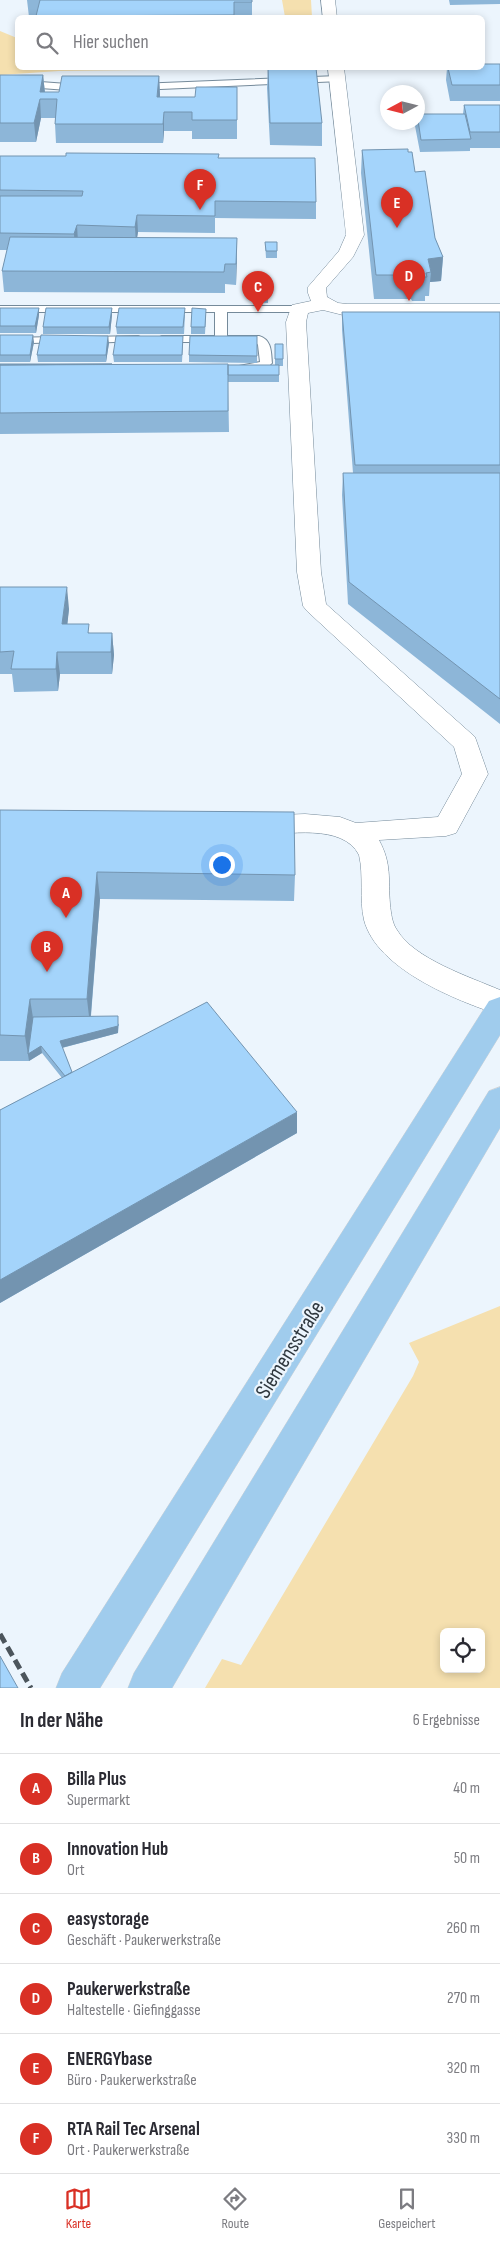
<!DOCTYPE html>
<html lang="de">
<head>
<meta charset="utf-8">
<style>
  :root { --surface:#fff; --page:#f7f7f7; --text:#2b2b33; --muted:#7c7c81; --line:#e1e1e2; --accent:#d93025 }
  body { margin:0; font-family:"Sofia Sans Condensed",sans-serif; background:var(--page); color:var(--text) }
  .controls { position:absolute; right:15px; bottom:15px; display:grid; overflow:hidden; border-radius:8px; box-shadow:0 2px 8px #0003 }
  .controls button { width:45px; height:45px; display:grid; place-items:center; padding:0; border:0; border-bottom:1px solid var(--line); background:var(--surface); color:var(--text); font:25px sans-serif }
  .compass { position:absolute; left:380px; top:85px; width:45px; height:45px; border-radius:50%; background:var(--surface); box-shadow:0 2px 8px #0003; rotate:263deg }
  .you { position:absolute; left:221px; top:864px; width:18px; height:18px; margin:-12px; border:4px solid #fff; border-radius:50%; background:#1a73e8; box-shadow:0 0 0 8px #1a73e833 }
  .badge { display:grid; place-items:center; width:32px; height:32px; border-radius:50%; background:var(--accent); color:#fff; font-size:16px; font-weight:700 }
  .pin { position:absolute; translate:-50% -41px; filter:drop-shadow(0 1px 2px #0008) }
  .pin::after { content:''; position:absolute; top:26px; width:18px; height:15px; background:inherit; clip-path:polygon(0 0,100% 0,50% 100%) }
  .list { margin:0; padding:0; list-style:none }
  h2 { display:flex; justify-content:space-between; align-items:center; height:65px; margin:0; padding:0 20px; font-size:21px }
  h2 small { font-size:16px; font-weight:400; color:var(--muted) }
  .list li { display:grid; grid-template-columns:32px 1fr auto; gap:15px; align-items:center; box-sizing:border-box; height:70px; padding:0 20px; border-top:1px solid var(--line) }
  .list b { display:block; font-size:19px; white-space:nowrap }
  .list p { margin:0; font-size:16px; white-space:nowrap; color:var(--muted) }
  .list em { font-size:16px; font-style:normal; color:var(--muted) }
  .icon { flex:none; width:28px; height:28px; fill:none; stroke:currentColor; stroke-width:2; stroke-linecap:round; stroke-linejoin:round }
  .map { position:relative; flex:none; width:500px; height:1688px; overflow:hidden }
  .search { position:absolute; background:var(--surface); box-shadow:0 2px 8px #0003; left:15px; right:15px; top:15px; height:55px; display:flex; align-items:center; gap:12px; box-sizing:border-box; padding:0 18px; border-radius:8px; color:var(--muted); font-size:19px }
  .sheet { height:485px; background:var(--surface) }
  nav { display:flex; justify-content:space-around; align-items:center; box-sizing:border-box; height:70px; border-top:1px solid var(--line); background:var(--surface); font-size:14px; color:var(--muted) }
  nav a { display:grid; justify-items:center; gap:2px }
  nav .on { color:var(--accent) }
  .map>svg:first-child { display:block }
  .green { fill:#f5e0af; fill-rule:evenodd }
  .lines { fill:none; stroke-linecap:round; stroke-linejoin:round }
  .lane-casing { stroke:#758a9a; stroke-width:2 }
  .street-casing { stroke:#758a9a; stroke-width:1 }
  .primary-casing { stroke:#d1d3d5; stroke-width:1 }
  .lane { fill:#fff; fill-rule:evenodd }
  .street { fill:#fff; fill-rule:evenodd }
  .primary { fill:#a0cced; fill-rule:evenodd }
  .rail { stroke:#4c555c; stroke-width:5; stroke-dasharray:10 5; stroke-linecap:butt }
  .wall { fill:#8db6d8 }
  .shaded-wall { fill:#7394b0 }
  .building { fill:#a4d4fb; stroke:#7394b0 }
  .labels { text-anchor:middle; stroke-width:4.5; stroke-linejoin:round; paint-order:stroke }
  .near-street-label { font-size:22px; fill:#2e373e; stroke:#ecf5fd }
</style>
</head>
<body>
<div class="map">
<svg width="500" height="1688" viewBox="0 0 500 1688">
  <rect width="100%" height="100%" fill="#ecf5fd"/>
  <path class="green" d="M 282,0 L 311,0 L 312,17 L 285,17 Z
    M 0,31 L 17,38 L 18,68 L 318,68 L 59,71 L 0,75 Z
    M 500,1306 L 500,1688 L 205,1688 L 222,1659 L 241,1665 L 413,1376 L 419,1362 L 409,1343 ZM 444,1632 L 481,1632 L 481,1669 L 444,1669 Z"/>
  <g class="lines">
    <g class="lane-casing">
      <path id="lane" d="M 338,76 L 341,77 L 341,81 L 138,90 L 133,87 L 138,84 Z
        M 0,79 L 81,85 L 86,88 L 81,91 L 0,85 Z
        M 0,306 L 299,306 L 305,309 L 299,312 L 227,312 L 227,336 L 259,336 C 272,340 271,352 272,363 C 264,371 250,373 239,370 L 237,368 L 239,366 L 260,362 L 258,345 L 256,342 L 162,342 L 156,339 L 162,336 L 215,336 L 215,312 L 0,312 Z
        M 138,336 L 144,339 L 142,341 L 87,343 L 81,340 L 87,337 Z
        M 60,337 L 66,340 L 64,342 L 0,344 L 0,338 Z"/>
    </g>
    <g class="street-casing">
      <path id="street" d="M 321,0 L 335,0 L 337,18 L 323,18 Z
        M 328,68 L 344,68 L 364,235 L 353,257 L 326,288 L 327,297 L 338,303 L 347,304 L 500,304 L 500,316 L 347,316 L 323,310 L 308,313 L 306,322 L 321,572 L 326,604 L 475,737 L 488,774 L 456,833 L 446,836 L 379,840 C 392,864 388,879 390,904 C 391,913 392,923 397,930 C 414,959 470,977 500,990 L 500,1015 C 455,1000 377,969 364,920 C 359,898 364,876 359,855 C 343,823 286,834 256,836 L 246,833 L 242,826 L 246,819 L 256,816 L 305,814 L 340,817 L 356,823 L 438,817 L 462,774 L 454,747 L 307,611 L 303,606 L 297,572 L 286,322 L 292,305 L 311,301 L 308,293 L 308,287 L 339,251 L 346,235 Z"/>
    </g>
    <g class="primary-casing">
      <path id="primary" d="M 500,997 L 500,1035 L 100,1688 L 56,1688 L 62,1673 L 489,1001 Z
        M 500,1087 L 500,1128 L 172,1688 L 128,1688 L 134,1673 L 489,1091 Z"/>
    </g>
    <use href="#lane" class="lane"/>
    <use href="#street" class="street"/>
    <use href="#primary" class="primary"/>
    <path class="rail" d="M 0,1634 L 31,1688"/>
  </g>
  <path class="wall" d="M 27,0 L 252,0 L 252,18 L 36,18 L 36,17 L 29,17 Z
    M 449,0 L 500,0 L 500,4 L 450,5 Z
    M 500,64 L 500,101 L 450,101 L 446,80 L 447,68 L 482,68 Z
    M 268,68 L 322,123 L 322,146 L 270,145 L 267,88 Z
    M 0,75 L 43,75 L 45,92 L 59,92 L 159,76 L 160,97 L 195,97 L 237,87 L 237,139 L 192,139 L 192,131 L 164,131 L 163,143 L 56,143 L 55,124 L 55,118 L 41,118 L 36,142 L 0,142 Z
    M 464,105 L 500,105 L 500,148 L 470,148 L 470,151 L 420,152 L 415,126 L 416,122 L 418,122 L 418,114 L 463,114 Z
    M 362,150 L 415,172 L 435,238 L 443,257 L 441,281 L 430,282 L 429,296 L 425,296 L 425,301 L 412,301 L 411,299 L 374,299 L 361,173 Z
    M 0,156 L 219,158 L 316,202 L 316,219 L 215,218 L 215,233 L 138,232 L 137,238 L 237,238 L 236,285 L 225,284 L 225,293 L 4,292 L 2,271 L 7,250 L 0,250 Z
    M 265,242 L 277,242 L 277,258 L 266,258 Z
    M 252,291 L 268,291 L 268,303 L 252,302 Z
    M 0,308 L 39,308 L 39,315 L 36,333 L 0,333 Z
    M 112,308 L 112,315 L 110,334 L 43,334 L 43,327 Z
    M 342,312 L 500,312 L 500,724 L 348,604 L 342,495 L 343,473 L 353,473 L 342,330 Z
    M 185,315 L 184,334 L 117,334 L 116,327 Z
    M 206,315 L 205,334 L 191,334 L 191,327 Z
    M 0,335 L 34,342 L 30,362 L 0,362 Z
    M 257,336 L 257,363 L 189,362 L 189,355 Z
    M 109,343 L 106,362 L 38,362 L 37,355 Z
    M 183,343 L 182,362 L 114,362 L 113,355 Z
    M 275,344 L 283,344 L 283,366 L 279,366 L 279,382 L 228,382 L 229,432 L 0,434 L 0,364 L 275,365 Z
    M 0,587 L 69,609 L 67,624 L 90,633 L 112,633 L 114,655 L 112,674 L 60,674 L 58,691 L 14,692 L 12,674 L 0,674 Z
    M 0,810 L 295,875 L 294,901 L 100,899 L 91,1016 L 119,1024 L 118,1033 L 62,1048 L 72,1072 L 297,1133 L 0,1303 L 0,1110 L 62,1078 L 42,1053 L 29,1061 L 0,1061 Z"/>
  <path class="shaded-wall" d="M 43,75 L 45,94 L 40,92 Z
    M 159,76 L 160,95 L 158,116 L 157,97 Z
    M 40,99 L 41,118 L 36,142 L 34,123 Z
    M 164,112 L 164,131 L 163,143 L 163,124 Z
    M 137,215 L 138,232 L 136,244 L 135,227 Z
    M 77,225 L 78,242 L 75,251 L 74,234 Z
    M 237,238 L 237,258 L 236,285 L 236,264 Z
    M 443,257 L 441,281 L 430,282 L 431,272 L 428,259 Z
    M 39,308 L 39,315 L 36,333 L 35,326 Z
    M 112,308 L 112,315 L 110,334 L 109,327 Z
    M 33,335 L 34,342 L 30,362 L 30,355 Z
    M 108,336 L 109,343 L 106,362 L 106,355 Z
    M 67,587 L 69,609 L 65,647 L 62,624 Z
    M 112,633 L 114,655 L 112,674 L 111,652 Z
    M 57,652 L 60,674 L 58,691 L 56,669 Z
    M 97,872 L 100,899 L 90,1025 L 87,999 Z
    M 30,999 L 34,1024 L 41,1046 L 42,1053 L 29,1061 L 25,1036 Z
    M 118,1016 L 118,1033 L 61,1048 L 60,1041 Z
    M 297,1112 L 297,1133 L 0,1303 L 0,1280 Z"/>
  <path class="building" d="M 40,0 L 252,0 L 252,2 L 234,2 L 234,15 L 36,16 Z
    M 482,64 L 500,64 L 500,85 L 452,85 L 448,68 L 482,68 Z
    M 268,68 L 316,68 L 322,123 L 270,123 Z
    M 0,75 L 43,75 L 40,92 L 59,92 L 62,76 L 159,76 L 157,97 L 195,97 L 196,87 L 237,87 L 237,120 L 192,120 L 192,112 L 164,112 L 163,124 L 55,124 L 57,99 L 40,99 L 34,123 L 0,123 Z
    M 464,105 L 500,105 L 500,132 L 470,132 Z
    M 418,114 L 465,114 L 471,139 L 421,140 L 418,120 Z
    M 408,149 L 408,152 L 412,152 L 415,172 L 425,171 L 435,238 L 443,257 L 428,259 L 431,272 L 426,273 L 427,277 L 413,277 L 413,275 L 376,275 L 362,150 Z
    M 66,153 L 219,154 L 218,158 L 315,158 L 316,202 L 215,201 L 215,216 L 137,215 L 135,227 L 77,225 L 74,234 L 0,233 L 0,196 L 82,196 L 83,191 L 0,190 L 0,156 L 66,156 Z
    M 10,237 L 237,238 L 236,264 L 225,264 L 224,272 L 2,271 Z
    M 265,242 L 277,242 L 277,251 L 266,251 Z
    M 252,291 L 268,291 L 268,296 L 252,296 Z
    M 0,308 L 39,308 L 35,326 L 0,326 Z
    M 46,308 L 112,308 L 109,327 L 43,327 Z
    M 119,308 L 185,308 L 183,327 L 116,327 Z
    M 192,308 L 206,309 L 205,327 L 191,327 Z
    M 342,312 L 500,312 L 500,465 L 355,465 Z
    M 0,335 L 33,335 L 30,355 L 0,355 Z
    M 41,335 L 108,336 L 106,355 L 37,355 Z
    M 116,336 L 183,336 L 182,355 L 113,355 Z
    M 190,336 L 257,336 L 257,356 L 189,355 Z
    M 275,344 L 283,344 L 283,359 L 275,359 Z
    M 0,364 L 112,364 L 0,365 Z
    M 228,364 L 228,411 L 0,413 L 0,365 Z
    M 228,365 L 279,365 L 279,375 L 228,375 Z
    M 343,473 L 500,473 L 500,699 L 349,582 Z
    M 0,587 L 67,587 L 62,624 L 89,624 L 88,633 L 112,633 L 111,652 L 57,652 L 56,669 L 11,669 L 14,651 L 0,652 Z
    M 0,810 L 294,812 L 295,875 L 97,872 L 87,999 L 30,999 L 25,1036 L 0,1035 Z
    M 207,1002 L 297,1112 L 0,1280 L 0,1110 Z
    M 118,1016 L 118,1026 L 60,1041 L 72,1072 L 65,1076 L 41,1046 L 28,1054 L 33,1017 Z
    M 0,1656 L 18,1688 L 0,1688 Z"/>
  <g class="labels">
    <g class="near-street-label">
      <text transform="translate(289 1349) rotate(-58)" y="8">Siemensstraße</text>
    </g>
  </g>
</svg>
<div class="controls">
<button><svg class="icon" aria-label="locate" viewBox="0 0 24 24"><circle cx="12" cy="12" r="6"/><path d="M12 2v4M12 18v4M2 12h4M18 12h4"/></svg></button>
</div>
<svg class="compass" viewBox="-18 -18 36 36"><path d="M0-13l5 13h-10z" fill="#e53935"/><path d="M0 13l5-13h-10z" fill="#7c7c81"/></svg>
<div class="you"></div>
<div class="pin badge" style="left:66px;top:918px">A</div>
<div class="pin badge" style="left:47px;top:972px">B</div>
<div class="pin badge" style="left:258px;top:312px">C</div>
<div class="pin badge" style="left:409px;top:301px">D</div>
<div class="pin badge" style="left:397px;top:228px">E</div>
<div class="pin badge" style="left:200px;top:210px">F</div>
<div class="search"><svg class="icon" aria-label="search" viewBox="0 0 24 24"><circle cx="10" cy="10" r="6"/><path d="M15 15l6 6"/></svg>Hier suchen</div>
</div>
<section class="sheet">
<h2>In der Nähe<small>6 Ergebnisse</small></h2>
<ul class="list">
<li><span class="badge">A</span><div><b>Billa Plus</b><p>Supermarkt</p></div><em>40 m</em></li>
<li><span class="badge">B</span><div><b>Innovation Hub</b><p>Ort</p></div><em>50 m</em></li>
<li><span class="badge">C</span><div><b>easystorage</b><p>Geschäft · Paukerwerkstraße</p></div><em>260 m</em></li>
<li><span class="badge">D</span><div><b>Paukerwerkstraße</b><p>Haltestelle · Giefinggasse</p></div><em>270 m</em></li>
<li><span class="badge">E</span><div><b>ENERGYbase</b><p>Büro · Paukerwerkstraße</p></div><em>320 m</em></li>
<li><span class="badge">F</span><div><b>RTA Rail Tec Arsenal</b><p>Ort · Paukerwerkstraße</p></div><em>330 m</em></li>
</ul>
</section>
<nav>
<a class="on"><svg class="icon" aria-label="map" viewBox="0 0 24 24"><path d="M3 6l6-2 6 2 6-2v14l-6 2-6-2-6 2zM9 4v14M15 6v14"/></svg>Karte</a>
<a><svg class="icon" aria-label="directions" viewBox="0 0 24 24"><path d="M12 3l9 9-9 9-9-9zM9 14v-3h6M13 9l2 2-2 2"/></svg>Route</a>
<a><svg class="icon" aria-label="saved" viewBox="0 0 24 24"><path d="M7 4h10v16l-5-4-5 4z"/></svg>Gespeichert</a>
</nav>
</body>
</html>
